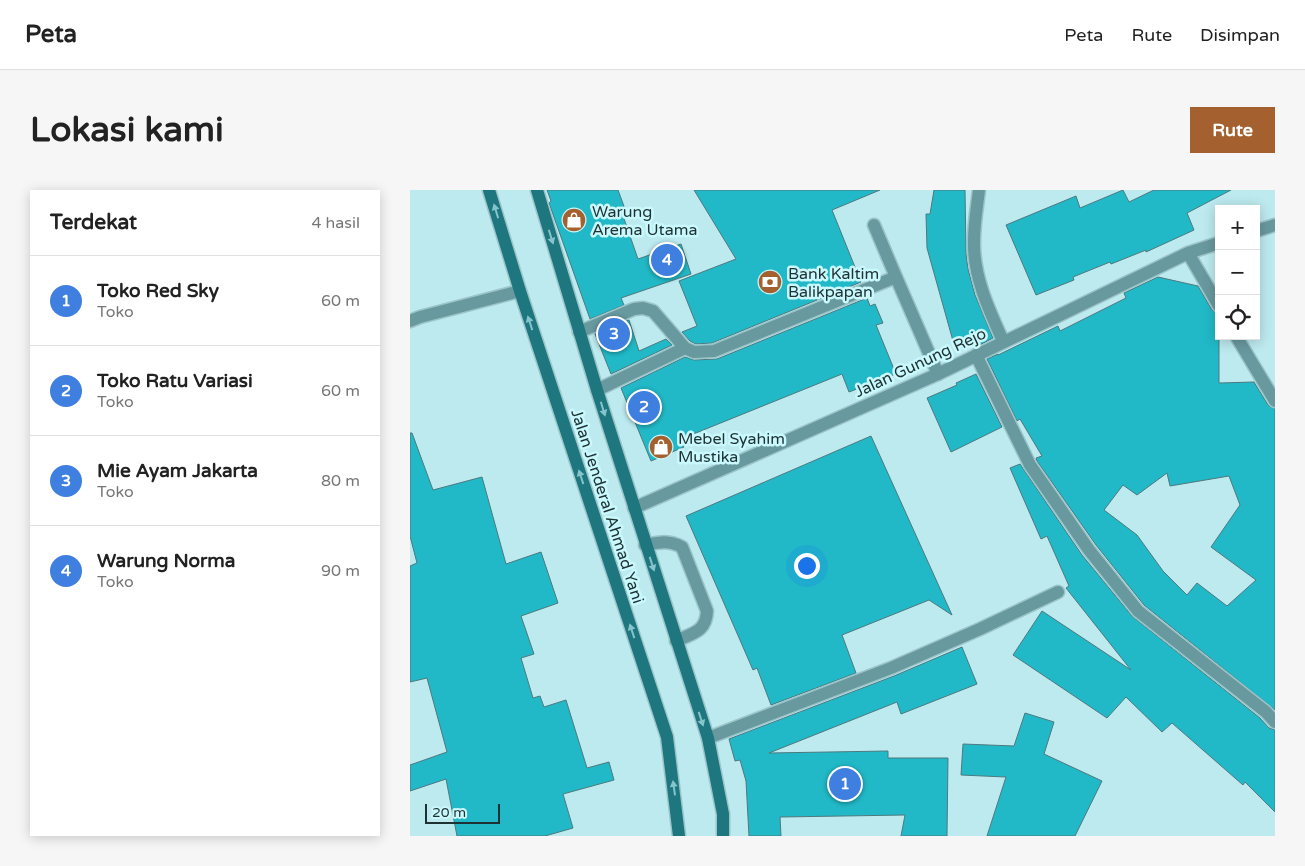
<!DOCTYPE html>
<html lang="id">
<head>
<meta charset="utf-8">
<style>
  :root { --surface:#fff; --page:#f6f6f6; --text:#222; --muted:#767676; --line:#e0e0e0; --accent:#a4612f }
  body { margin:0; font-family:"Varela Round",sans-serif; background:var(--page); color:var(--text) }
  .controls { position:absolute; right:15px; top:15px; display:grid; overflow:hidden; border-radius:0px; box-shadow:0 2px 12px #0003 }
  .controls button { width:45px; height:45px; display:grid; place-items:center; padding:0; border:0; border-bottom:1px solid var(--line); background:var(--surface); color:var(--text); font:25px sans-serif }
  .scale { position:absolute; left:15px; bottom:12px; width:75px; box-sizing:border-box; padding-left:5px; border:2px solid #1e3133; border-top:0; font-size:14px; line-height:18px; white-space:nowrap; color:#1e3133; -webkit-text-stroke:4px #c9f8fd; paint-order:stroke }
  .you { position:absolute; left:396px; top:375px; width:18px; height:18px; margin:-12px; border:4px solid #fff; border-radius:50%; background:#1a73e8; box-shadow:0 0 0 8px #1a73e833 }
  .badge { display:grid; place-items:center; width:32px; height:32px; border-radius:50%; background:var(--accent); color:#fff; font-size:16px; font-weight:700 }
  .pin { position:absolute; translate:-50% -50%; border:2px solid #fff; box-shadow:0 1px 5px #0006 }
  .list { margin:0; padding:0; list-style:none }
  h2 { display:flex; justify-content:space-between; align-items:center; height:65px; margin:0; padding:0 20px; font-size:21px }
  h2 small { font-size:16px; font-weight:400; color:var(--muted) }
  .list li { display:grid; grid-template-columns:32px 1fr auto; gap:15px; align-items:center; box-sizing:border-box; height:90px; padding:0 20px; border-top:1px solid var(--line) }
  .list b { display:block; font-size:19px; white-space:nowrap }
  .list p { margin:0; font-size:16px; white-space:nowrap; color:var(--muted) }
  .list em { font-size:16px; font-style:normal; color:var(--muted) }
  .icon { flex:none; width:28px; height:28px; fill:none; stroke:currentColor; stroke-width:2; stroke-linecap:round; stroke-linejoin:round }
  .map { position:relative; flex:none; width:865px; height:646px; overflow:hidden; border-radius:0px }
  header { display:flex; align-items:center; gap:30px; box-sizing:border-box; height:70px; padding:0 25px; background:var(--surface); border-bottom:1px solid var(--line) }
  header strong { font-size:24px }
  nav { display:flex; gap:28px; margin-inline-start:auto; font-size:18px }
  .intro { display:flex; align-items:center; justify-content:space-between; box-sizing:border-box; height:120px; padding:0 30px }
  h1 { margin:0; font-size:35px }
  .button { padding:12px 22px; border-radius:0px; background:var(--accent); color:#fff; font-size:18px; font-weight:700 }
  main { display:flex; gap:30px; padding:0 30px }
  aside { flex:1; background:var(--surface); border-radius:0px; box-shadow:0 2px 12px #0003 }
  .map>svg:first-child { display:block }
  .building { fill:#21b9c7; stroke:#4e797e; fill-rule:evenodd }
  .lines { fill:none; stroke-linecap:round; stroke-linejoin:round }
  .lane-casing { stroke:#9cc5c9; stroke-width:15 }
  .street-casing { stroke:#9cc5c9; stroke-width:15 }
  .secondary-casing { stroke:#9cc5c9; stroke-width:15 }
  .lane { stroke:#68999f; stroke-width:12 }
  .street { stroke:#68999f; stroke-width:12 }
  .secondary { stroke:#1e767f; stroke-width:12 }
  .oneway { fill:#85c4cb }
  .labels { text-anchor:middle; stroke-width:5; stroke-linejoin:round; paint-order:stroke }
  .poi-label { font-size:16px; fill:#1e3133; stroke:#c9f8fd; text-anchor:start }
  .street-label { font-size:16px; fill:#1e3133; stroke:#c9f8fd }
</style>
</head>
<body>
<header>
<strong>Peta</strong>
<nav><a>Peta</a><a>Rute</a><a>Disimpan</a></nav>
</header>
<div class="intro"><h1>Lokasi kami</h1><a class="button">Rute</a></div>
<main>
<aside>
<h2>Terdekat<small>4 hasil</small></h2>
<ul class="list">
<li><span class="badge" style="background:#3f7fe0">1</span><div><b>Toko Red Sky</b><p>Toko</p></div><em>60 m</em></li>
<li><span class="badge" style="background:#3f7fe0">2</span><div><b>Toko Ratu Variasi</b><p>Toko</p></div><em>60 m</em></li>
<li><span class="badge" style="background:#3f7fe0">3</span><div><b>Mie Ayam Jakarta</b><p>Toko</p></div><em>80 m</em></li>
<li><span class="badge" style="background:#3f7fe0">4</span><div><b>Warung Norma</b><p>Toko</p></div><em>90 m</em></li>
</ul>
</aside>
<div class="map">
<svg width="865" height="646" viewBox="0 0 865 646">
  <rect width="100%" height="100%" fill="#bceaef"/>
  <path class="building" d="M 137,0 L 208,0 L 215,19 L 211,20 L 228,69 L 271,54 L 281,84 L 211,108 L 214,115 L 180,129 L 139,13 L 141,11 Z
    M 284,0 L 470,0 L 422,20 L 451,92 L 302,153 L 286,154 L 280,151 L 272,142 L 287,136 L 269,91 L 326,69 Z
    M 524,0 L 555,0 L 556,64 L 558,79 L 565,105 L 583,148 L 566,157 L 560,147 L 543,151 L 517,58 L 516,24 L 520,24 Z
    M 713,0 L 719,12 L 744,0 L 821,0 L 777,23 L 784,40 L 736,62 L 736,60 L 701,74 L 700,72 L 663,87 L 664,90 L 626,105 L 596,35 L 666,6 L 670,18 Z
    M 748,87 L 788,96 L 802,120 L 809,124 L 809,193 L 844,192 L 858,215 L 865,219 L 865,520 L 734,415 L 686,355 L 627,271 L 626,268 L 632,266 L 610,229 L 607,231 L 577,169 L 588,164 L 588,165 L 648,136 L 650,141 L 716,108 L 714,103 ZM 757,283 L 760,296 L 819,286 L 830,315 L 801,357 L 846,390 L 817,416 L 787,393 L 777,405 L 753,381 L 727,345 L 694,320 L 713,295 L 727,305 Z
    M 457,108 L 460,116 L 465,114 L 473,133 L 466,135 L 486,184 L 439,202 L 432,184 L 271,249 L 274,257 L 241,271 L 211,198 L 275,167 L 284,170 L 307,169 Z
    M 219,130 L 229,161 L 256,149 L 262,155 L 201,184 L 185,144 Z
    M 566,184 L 592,237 L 541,262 L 517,208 L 547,195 L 546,193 Z
    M 0,243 L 2,243 L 23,300 L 72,287 L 96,374 L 131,362 L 148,413 L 111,426 L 124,464 L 111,468 L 123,508 L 130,506 L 134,517 L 156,510 L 177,578 L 199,572 L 204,590 L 153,604 L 163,638 L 135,646 L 47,646 L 36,589 L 0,601 L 0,575 L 37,562 L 17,488 L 0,492 L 0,376 L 7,373 L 0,346 Z
    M 461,246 L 542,425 L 519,410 L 432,445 L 446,483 L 361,515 L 347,478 L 343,480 L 276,326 Z
    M 610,274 L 672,365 L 722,426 L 850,528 L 859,538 L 865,540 L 865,622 L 835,592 L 833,595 L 762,533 L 752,542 L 716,507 L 697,528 L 603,465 L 632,421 L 721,480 L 656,398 L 659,396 L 637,346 L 631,349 L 600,278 Z
    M 552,457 L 567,494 L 491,524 L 487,512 L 359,563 L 478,561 L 478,568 L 538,568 L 537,646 L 491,646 L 495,625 L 370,627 L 371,646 L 339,646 L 336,591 L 330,570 L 325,571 L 319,549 L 484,486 Z
    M 615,523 L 644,532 L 634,564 L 692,591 L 665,646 L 577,646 L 596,587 L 551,585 L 553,554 L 604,556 Z"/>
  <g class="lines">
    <g class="lane-casing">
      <path id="lane" d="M 486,87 L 528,184
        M 169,142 L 224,119 L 233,118 L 243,121 L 275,158 L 284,162 L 304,161 L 486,87 L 464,35
        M 187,200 L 275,158
        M 235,355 C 250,352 259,350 272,357 L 297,421 C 296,442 283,443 266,451
        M 298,548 L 481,478 L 570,439 L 648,402"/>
    </g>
    <g class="street-casing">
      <path id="street" d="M 569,0 C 567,17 564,34 564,51 C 563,86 579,120 593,151
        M 846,41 L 865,35
        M 778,63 L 809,116
        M 0,131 L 10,127 L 110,101
        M 826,146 L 865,211
        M 566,165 L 620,275 L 679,360 L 728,421 L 856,522 L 865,532
        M 224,318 L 528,184 L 778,63 L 809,53"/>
    </g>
    <g class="secondary-casing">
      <path id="secondary" d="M 79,0 L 110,101 L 257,547 L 269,646
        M 127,0 L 187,200 L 298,548 L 313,624 L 313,646"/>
    </g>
    <use href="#lane" class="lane"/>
    <use href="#street" class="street"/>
    <use href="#secondary" class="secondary"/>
  </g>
  <defs><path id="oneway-solid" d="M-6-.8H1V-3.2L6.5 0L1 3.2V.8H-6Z" transform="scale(1.25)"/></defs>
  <g class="oneway">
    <use href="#oneway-solid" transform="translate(86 21) rotate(-107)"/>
    <use href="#oneway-solid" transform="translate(141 47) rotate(73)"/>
    <use href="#oneway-solid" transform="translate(120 133) rotate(-108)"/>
    <use href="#oneway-solid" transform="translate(193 219) rotate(73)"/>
    <use href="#oneway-solid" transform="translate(171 287) rotate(-108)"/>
    <use href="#oneway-solid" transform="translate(242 374) rotate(72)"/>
    <use href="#oneway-solid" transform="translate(222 441) rotate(-108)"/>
    <use href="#oneway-solid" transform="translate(291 529) rotate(72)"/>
    <use href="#oneway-solid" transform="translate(264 598) rotate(-98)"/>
  </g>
  <defs>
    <g id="shop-disc" transform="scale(1.25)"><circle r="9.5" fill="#a4612f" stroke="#c9f8fd"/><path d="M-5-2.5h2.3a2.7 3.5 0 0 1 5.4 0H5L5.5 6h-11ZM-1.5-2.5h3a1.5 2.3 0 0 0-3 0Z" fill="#fff"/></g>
    <g id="bank-disc" transform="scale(1.25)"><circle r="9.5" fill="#a4612f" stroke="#c9f8fd"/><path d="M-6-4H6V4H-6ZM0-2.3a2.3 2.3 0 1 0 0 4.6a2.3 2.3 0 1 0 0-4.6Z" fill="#fff"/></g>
  </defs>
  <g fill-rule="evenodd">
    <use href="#shop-disc" x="164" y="30"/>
    <use href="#bank-disc" x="360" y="92"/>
    <use href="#shop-disc" x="251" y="257"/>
  </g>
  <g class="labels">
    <g class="poi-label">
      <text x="182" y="27">Warung<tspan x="182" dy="18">Arema Utama</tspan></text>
      <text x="378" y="89">Bank Kaltim<tspan x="378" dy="18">Balikpapan</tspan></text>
      <text x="268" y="254">Mebel Syahim<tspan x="268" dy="18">Mustika</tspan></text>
    </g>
    <g class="street-label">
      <text transform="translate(510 172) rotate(-25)" y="6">Jalan Gunung Rejo</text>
      <text transform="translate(198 316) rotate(72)" y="6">Jalan Jenderal Ahmad Yani</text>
    </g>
  </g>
</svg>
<div class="controls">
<button>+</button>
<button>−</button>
<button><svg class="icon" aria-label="locate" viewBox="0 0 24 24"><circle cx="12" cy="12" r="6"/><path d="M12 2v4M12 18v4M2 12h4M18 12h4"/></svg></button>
</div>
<div class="scale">20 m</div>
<div class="you"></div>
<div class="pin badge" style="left:435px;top:594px;background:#3f7fe0">1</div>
<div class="pin badge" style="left:234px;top:217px;background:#3f7fe0">2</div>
<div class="pin badge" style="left:204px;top:144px;background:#3f7fe0">3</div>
<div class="pin badge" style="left:257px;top:70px;background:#3f7fe0">4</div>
</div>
</main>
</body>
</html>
